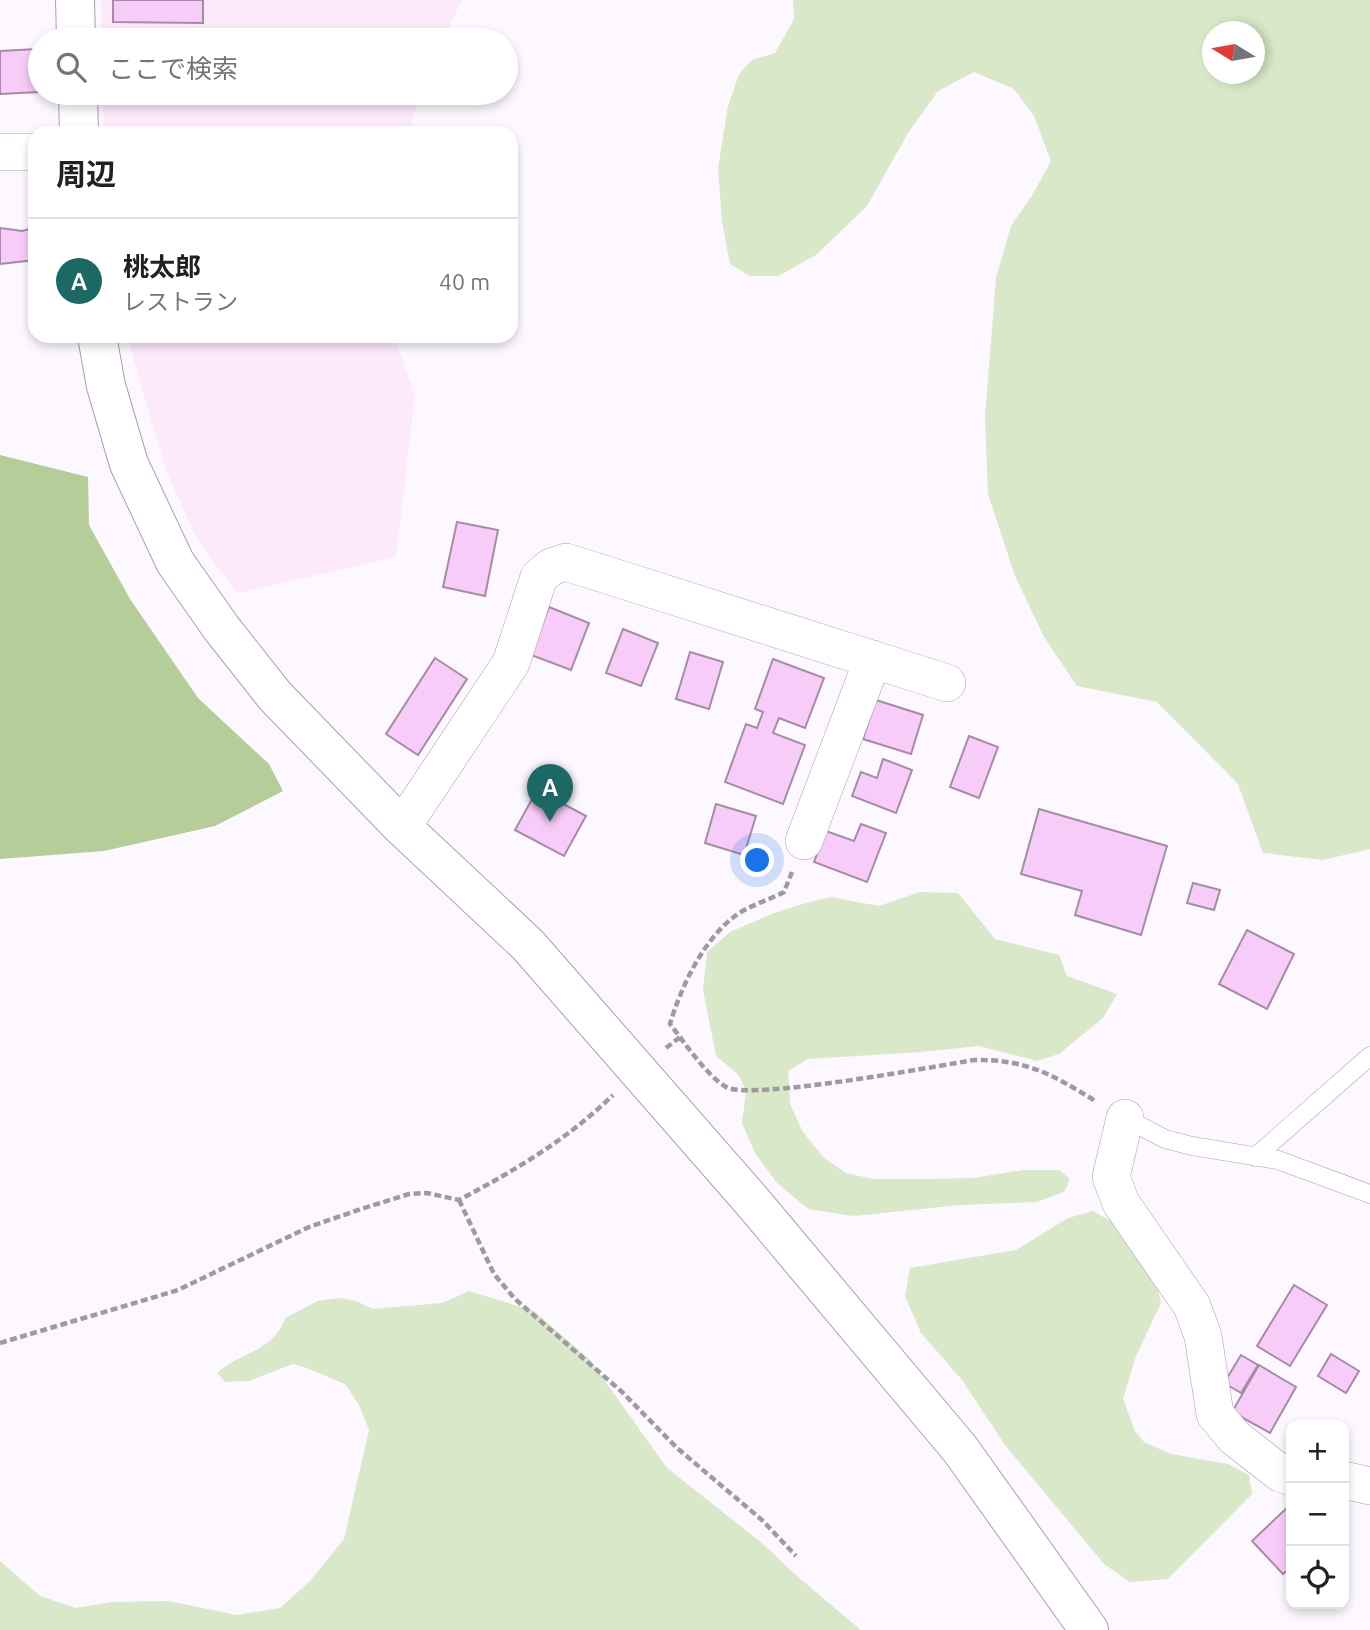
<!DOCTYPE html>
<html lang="ja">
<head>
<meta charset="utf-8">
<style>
  :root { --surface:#fff; --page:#f6f6f6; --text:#202124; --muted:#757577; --line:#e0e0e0; --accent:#1b6864 }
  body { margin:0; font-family:Ubuntu,"Noto Sans JP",sans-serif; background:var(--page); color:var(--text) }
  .controls { position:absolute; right:21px; bottom:21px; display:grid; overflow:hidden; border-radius:14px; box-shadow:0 4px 10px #0003 }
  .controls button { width:63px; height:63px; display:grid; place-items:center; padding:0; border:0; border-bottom:2px solid var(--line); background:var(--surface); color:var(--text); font:35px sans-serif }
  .compass { position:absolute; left:1202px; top:21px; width:63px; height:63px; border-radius:50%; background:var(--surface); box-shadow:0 4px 10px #0003; rotate:281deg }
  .you { position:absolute; left:758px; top:861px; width:24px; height:24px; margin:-18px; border:5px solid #fff; border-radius:50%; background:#1a73e8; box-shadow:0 0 0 10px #1a73e833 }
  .badge { display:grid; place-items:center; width:46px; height:46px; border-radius:50%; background:var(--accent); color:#fff; font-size:23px; font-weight:700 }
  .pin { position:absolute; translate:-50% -58px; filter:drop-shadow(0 2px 4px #0008) }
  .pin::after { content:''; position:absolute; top:37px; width:24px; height:21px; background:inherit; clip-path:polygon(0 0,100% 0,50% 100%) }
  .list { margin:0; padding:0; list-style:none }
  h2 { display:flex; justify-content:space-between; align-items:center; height:91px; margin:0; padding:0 28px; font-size:30px }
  h2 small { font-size:23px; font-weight:400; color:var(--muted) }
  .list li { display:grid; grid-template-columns:46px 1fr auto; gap:21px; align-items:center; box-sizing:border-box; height:126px; padding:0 28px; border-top:2px solid var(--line) }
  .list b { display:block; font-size:26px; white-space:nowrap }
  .list p { margin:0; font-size:23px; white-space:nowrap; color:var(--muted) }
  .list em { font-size:23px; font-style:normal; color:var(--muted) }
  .icon { flex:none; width:38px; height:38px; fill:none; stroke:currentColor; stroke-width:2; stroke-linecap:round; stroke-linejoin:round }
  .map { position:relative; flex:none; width:1370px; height:1630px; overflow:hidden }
  .search { position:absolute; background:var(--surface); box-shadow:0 4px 10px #0003; left:28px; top:28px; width:490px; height:77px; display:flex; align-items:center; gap:18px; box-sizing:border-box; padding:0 24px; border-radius:38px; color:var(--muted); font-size:26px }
  .panel { position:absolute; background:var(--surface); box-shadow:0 4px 10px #0003; left:28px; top:126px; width:490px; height:217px; border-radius:21px }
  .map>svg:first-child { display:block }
  .commercial { fill:#fceafb }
  .green { fill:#d9e8c8; fill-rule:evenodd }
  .forest { fill:#b5cd99 }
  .building { fill:#f8ccf8; stroke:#a58ca5; stroke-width:2 }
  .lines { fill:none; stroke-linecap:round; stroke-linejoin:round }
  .service-casing { stroke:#b09bb9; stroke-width:19 }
  .minor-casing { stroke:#b09bb9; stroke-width:38 }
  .tertiary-casing { stroke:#b09bb9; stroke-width:40 }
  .path { stroke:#9f99a1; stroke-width:4.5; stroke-dasharray:7 3.5; stroke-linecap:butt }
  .service { stroke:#fff; stroke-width:18 }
  .minor { stroke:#fff; stroke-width:37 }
  .tertiary { stroke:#fff; stroke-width:38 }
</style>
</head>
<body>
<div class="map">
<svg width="1370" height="1630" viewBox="0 0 1370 1630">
  <rect width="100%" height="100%" fill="#fdf8ff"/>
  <path class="commercial" d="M 101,0 L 462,0 L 443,40 L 102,40 Z
    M 103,93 L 419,93 L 410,133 L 104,133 Z
    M 127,336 L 394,336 L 415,396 L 396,557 L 237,593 L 197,539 L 166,471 Z"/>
  <path class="green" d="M 793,0 L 1370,0 L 1370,849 L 1323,860 L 1263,853 L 1238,784 L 1157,702 L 1077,686 L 1044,637 L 1015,576 L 988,494 L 985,417 L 996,278 L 1011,226 L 1033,194 L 1051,161 L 1034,116 L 1014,89 L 974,72 L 938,91 L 908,133 L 867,206 L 816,255 L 778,276 L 750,276 L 730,264 L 722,222 L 718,168 L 728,106 L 739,74 L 752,60 L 775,53 L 794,19 ZM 1212,32 L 1254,32 L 1254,74 L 1212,74 Z
    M 920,892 L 958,893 L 995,939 L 1059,955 L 1067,976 L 1117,994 L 1103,1018 L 1059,1054 L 1037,1061 L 979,1046 L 921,1052 L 808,1059 L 788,1071 L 790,1104 L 803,1132 L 824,1158 L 846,1173 L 873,1179 L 929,1179 L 974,1178 L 1023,1170 L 1059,1170 L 1070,1179 L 1064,1192 L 1037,1202 L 961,1205 L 853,1216 L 808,1209 L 777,1183 L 755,1153 L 742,1123 L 746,1092 L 739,1075 L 716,1056 L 703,990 L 707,952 L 730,932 L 774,913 L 806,903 L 830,897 L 879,906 Z
    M 1093,1211 L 1128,1231 L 1154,1271 L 1161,1303 L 1136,1356 L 1123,1399 L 1135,1431 L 1144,1442 L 1171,1454 L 1228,1464 L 1249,1475 L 1252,1494 L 1168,1579 L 1130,1582 L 1104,1564 L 1005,1445 L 962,1380 L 921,1333 L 905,1296 L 910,1268 L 1016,1250 L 1068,1218 Z
    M 469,1291 L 534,1311 L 590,1360 L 667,1468 L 762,1543 L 798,1577 L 861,1630 L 0,1630 L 0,1561 L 40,1596 L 76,1608 L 113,1602 L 169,1601 L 236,1615 L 280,1608 L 310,1581 L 344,1539 L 369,1430 L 359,1405 L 345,1384 L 309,1369 L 293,1364 L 249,1381 L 225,1382 L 217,1373 C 242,1350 273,1353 285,1318 L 318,1301 L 339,1298 L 356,1301 L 373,1309 L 442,1303 Z"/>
  <path class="forest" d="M 0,455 L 88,477 L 89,525 L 130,599 L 198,698 L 269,764 L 283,791 L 215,826 L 104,851 L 0,859 Z"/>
  <path class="building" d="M 113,0 L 203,0 L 203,23 L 113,22 Z
    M 37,49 L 39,92 L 0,94 L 0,51 Z
    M 0,228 L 22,231 L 33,228 L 35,231 L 35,260 L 0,264 Z
    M 457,522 L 498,530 L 485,596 L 443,587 Z
    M 549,607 L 589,623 L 571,670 L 531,655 Z
    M 623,629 L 658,643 L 641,686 L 606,673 Z
    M 690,652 L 723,662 L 709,709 L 676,699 Z
    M 435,658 L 467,679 L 418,755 L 386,734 Z
    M 773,659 L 824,678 L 805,728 L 779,718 L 773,733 L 805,745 L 783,804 L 725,782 L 746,724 L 757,728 L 763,712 L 755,709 Z
    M 876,700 L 923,715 L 911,754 L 863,739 Z
    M 969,736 L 998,747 L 979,798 L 950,787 Z
    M 883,759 L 912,770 L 896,813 L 852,796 L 861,772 L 877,778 Z
    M 537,790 L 586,816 L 564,856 L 515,830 Z
    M 716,804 L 756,816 L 744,855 L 705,843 Z
    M 1039,809 L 1167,846 L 1141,935 L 1075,915 L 1082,891 L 1021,874 Z
    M 861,824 L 886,833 L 867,882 L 814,862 L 826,831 L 854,841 Z
    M 1193,883 L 1220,890 L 1214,910 L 1187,903 Z
    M 1247,930 L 1294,954 L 1267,1009 L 1219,984 Z
    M 1294,1285 L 1327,1305 L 1290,1366 L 1257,1346 Z
    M 1331,1354 L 1359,1371 L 1346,1393 L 1318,1376 Z
    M 1241,1355 L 1258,1365 L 1241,1393 L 1224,1383 Z
    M 1259,1365 L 1296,1387 L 1270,1433 L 1232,1412 Z
    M 1291,1504 L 1291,1567 L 1283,1574 L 1252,1541 Z"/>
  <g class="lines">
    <g class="service-casing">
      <path id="service" d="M 1125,1118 L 1165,1139 L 1192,1146 L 1278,1160 L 1370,1194
        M 1255,1157 L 1370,1056"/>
    </g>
    <g class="minor-casing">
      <path id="minor" d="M 0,152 L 35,152
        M 402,827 L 511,663 L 539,577 L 551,567 L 566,562 L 947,683
        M 804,841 L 873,659
        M 1125,1118 L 1111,1177 L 1121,1203 L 1192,1306 L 1203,1336 L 1215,1414 L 1234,1437 L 1280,1473 L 1291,1477
        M 1344,1480 L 1370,1486"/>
    </g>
    <g class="tertiary-casing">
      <path id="tertiary" d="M 75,0 L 76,40
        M 78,93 L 79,133
        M 97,336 L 106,386 L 129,464 L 175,562 L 222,629 L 275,696 L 402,827 L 528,945 L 751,1200 L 960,1449 L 1089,1630"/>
    </g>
    <path class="path" d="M 792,872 L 784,892 C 769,900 748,906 735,916 C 703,940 681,987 670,1024 C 685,1043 706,1075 726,1087 C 749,1101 937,1066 974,1060 C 1027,1059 1053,1075 1097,1102
      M 666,1048 L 680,1037
      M 459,1200 L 494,1274 L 515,1299 L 621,1391 L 677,1448 L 762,1520 L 796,1556
      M 0,1343 L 178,1290 L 309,1227 L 361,1209 L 409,1194 L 427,1193 L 459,1200 C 514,1171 568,1139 613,1095"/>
    <use href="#service" class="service"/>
    <use href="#minor" class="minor"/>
    <use href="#tertiary" class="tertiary"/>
  </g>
</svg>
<div class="controls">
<button>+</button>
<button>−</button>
<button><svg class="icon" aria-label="locate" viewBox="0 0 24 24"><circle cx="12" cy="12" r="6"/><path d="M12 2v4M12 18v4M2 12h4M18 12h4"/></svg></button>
</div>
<svg class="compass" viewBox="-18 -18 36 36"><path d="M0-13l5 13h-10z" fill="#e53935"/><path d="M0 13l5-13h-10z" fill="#757577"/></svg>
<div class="you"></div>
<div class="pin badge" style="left:550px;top:822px">A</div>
<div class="search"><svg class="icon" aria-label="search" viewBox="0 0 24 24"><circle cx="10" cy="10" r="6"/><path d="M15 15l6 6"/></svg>ここで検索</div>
<section class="panel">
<h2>周辺<small></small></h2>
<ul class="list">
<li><span class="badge">A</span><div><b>桃太郎</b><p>レストラン</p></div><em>40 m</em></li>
</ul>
</section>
</div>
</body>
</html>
